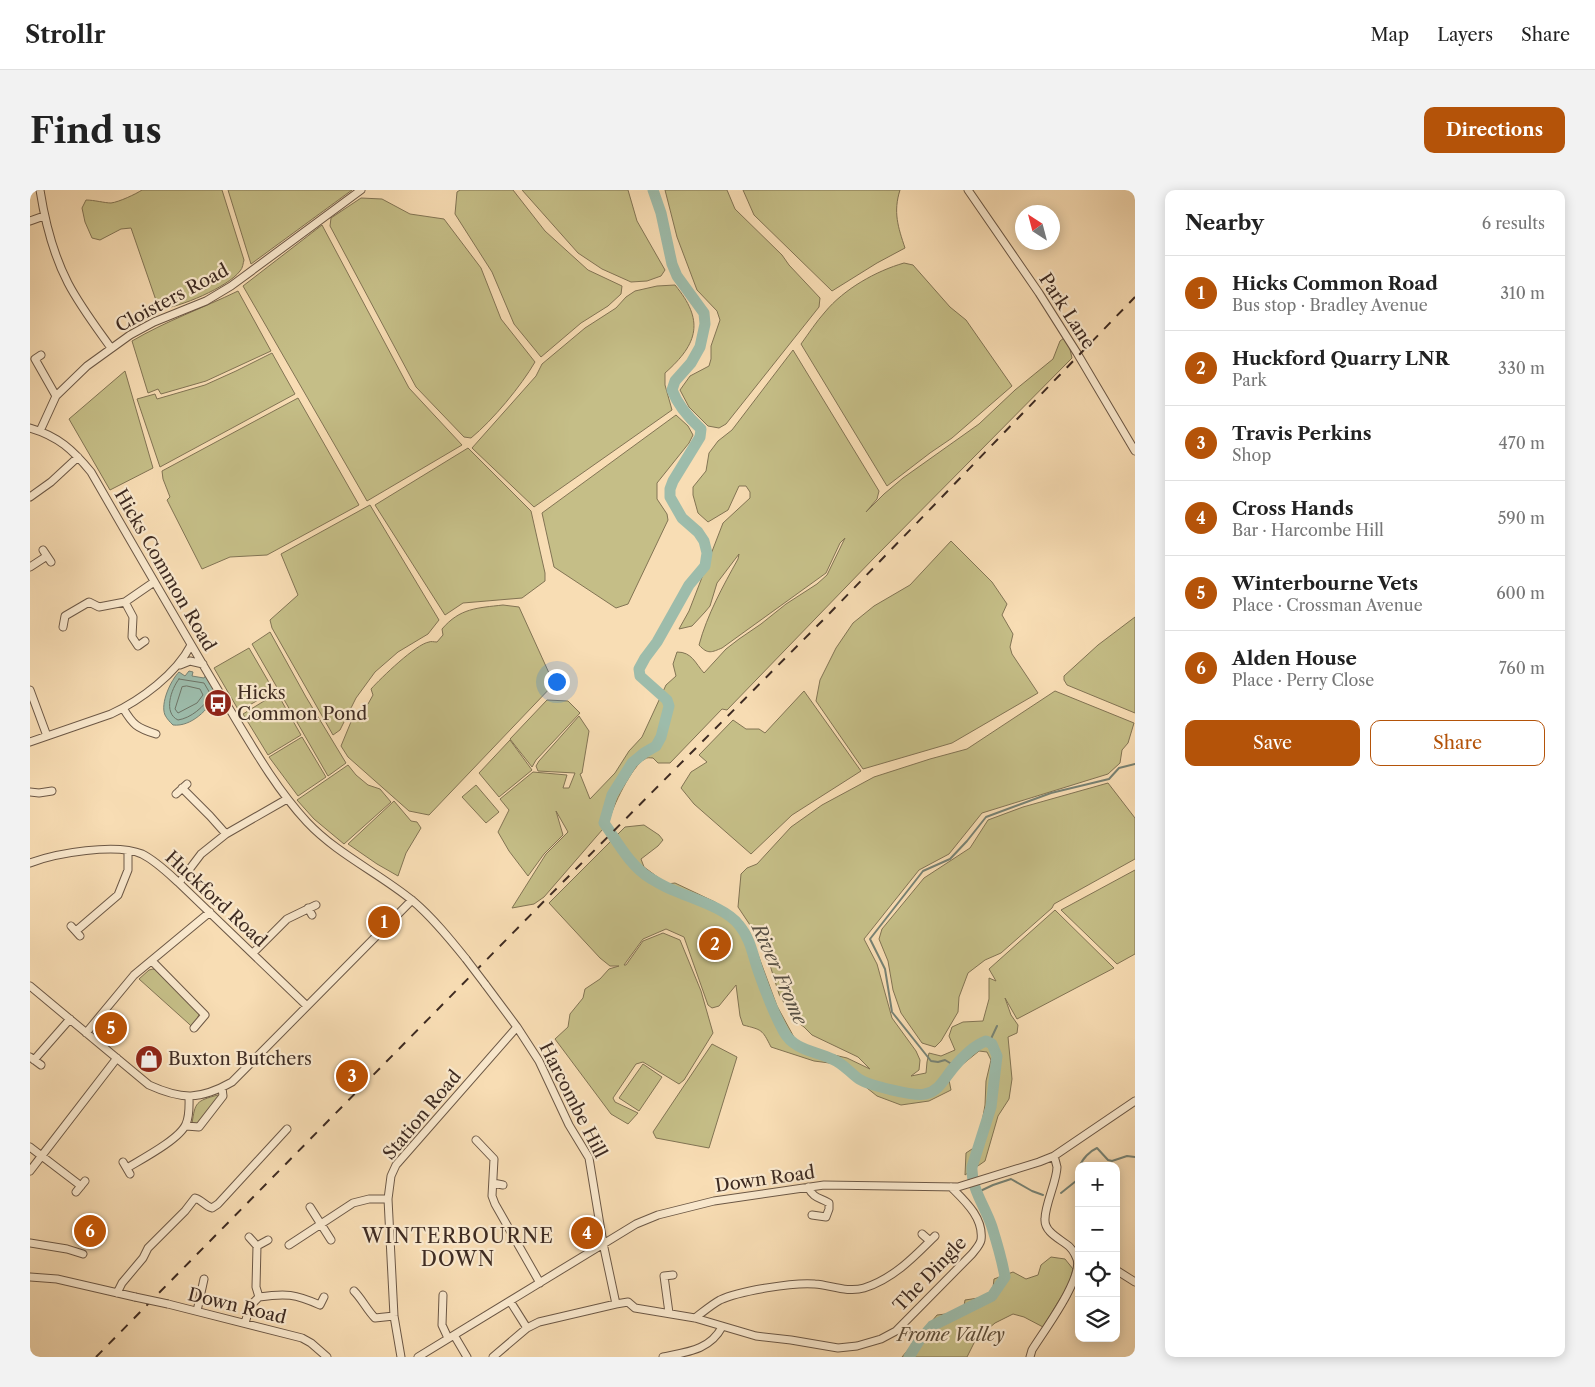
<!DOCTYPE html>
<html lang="en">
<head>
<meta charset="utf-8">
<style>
  :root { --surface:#fff; --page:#f2f2f2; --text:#222; --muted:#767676; --line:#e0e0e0; --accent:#b45309 }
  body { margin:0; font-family:"Libre Caslon Text",serif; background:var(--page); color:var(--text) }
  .controls { position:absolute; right:15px; bottom:15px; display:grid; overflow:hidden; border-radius:10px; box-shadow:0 2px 12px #0003 }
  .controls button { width:45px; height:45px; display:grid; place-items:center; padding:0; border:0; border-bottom:1px solid var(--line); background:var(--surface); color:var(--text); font:25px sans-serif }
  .compass { position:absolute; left:985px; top:15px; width:45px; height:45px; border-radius:50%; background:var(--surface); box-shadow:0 2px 12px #0003; rotate:324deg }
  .you { position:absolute; left:526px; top:491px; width:18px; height:18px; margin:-12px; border:4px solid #fff; border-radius:50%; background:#1a73e8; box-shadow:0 0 0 8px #1a73e833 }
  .badge { display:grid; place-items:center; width:32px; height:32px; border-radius:50%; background:var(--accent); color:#fff; font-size:16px; font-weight:700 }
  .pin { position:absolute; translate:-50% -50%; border:2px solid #fff; box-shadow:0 1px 5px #0006 }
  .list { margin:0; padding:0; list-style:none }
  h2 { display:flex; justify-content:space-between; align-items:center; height:65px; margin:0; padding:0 20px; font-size:21px }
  h2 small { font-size:16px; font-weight:400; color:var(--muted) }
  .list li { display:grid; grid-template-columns:32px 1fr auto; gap:15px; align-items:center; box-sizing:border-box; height:75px; padding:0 20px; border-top:1px solid var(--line) }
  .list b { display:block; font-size:19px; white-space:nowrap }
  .list p { margin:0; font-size:16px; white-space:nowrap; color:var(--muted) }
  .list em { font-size:16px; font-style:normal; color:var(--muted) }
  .actions { display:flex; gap:10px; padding:15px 20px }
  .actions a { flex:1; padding:11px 0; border:1px solid var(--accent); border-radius:10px; text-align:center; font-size:18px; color:var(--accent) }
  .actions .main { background:var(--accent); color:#fff }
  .icon { flex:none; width:28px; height:28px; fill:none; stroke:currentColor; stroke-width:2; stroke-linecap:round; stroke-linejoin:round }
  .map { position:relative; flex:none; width:1105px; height:1167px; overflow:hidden; border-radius:10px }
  header { display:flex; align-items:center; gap:30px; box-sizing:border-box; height:70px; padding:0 25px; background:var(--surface); border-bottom:1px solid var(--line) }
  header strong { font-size:24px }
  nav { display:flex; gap:28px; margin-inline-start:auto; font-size:18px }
  .intro { display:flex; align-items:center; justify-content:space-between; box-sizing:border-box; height:120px; padding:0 30px }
  h1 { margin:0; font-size:35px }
  .button { padding:12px 22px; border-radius:10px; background:var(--accent); color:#fff; font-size:18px; font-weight:700 }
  main { display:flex; gap:30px; padding:0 30px }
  aside { flex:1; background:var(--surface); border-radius:10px; box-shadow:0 2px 12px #0003 }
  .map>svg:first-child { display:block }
  .green { fill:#c5be87; stroke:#827454 }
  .water { fill:#9dbcab; stroke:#778274 }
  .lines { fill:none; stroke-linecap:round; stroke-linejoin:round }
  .shore { stroke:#6e7466; stroke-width:1 }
  .stream { stroke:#778274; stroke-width:2 }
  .river { stroke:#9dbcab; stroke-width:11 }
  .minor-casing { stroke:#6c5846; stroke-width:9 }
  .minor { stroke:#fae9ce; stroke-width:7 }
  .rail { stroke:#3e2b22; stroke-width:2; stroke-dasharray:9 9; stroke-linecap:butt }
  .minor-bridge-casing { stroke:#6c5846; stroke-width:9; stroke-linecap:butt }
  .minor-bridge { stroke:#fae9ce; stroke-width:7 }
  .labels { text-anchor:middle; stroke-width:4.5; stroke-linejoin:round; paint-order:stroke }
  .street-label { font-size:18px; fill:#3e2b22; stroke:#fae9ce }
  .poi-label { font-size:18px; fill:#3e2b22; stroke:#fae9ce; text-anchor:start }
  .park-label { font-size:18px; font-style:italic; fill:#60503b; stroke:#fae9ce }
  .water-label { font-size:19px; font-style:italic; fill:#564f44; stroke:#fae9ce }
  .quarter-label { font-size:20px; letter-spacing:1px; fill:#3e2b22; stroke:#fae9ce }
</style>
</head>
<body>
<header>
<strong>Strollr</strong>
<nav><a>Map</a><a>Layers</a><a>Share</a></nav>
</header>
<div class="intro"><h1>Find us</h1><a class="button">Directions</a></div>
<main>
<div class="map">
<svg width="1105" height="1167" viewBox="0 0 1105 1167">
  <rect width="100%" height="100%" fill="#f8ddb4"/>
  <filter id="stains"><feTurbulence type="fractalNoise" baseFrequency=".004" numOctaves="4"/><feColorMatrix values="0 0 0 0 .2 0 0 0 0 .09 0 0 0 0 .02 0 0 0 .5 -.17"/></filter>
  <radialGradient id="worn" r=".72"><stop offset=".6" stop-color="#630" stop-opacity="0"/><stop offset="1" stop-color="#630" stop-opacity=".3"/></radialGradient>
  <path class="green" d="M 112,0 L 192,0 L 214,70 C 213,73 213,78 210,81 C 198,97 149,118 129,119 L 101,38 L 91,39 L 70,50 L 62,48 L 55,32 L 52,18 L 56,10 C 64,10 75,13 81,13 C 89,12 106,4 112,0 Z
    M 198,0 L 322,0 L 221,74 Z
    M 430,0 L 483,0 L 515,41 L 558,80 L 592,96 L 591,104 L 578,116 L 551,133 L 511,167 L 484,134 L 462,82 L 425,24 L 427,2 Z
    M 492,0 L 598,0 L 607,31 L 635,80 L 631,86 L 617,91 L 601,92 L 572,79 L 548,63 Z
    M 635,0 L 697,0 L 705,19 L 752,65 L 759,75 L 790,108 L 789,117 L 696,234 L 689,238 L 678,236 L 659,217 L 650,200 L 660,186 L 679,176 L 681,169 L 681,156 L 690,130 L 687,121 L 667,100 L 647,47 Z
    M 713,0 L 870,0 C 863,22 868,37 875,58 L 847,73 L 802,101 L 724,25 Z
    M 331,8 L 352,9 L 380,24 L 414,29 L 451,78 L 471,129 L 505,172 C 491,196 463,230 441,248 L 434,247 L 386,197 L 300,36 L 301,28 Z
    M 292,35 L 379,198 L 432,255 L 337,311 L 213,96 Z
    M 874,73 L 883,75 L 920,117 L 936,130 L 982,196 L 922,248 L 900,263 L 857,296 L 771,154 C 779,143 786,132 795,122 C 814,99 846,81 874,73 Z
    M 645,95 C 674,130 669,153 635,183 L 635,195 L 642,220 L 504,317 L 442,258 L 506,186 L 512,174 L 555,138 L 586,118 L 596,107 L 605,101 L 627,96 Z
    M 208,101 L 241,161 L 176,191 L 131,204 L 128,199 L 118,203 L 102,151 C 136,131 173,118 208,101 Z
    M 1034,148 L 1039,155 L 1042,168 L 845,367 L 697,520 L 692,519 L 640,573 L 628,573 L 623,568 C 620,568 617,567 615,569 C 603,574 581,619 579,632 L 514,707 L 504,714 L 482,718 L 516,664 L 538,642 L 526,621 L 533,645 L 514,664 L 498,686 L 479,661 L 468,642 L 479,620 L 470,609 L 503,582 L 537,585 L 533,598 L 539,598 L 545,583 L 508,581 L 506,576 L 509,571 L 549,526 L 559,541 L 552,583 L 550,584 L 560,609 L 585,583 L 599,561 L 612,547 L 636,495 L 646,486 L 643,474 L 647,462 C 662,462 665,473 674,483 L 696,459 L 709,449 L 731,434 L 756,414 L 787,394 L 797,385 L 815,348 L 810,353 L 796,383 L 692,458 C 682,462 678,465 669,455 C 677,425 693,396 708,369 L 709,364 L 687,393 L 680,416 L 675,422 L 662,436 L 649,439 L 659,421 L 693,333 L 720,308 L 720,302 L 716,296 L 709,296 L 698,320 L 678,332 L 668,323 L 663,305 L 663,297 L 676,281 L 679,263 L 688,251 L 702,240 L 763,160 L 849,301 L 847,309 L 836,322 L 854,304 L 873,288 L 949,234 L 985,200 L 1023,169 L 1030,151 Z
    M 242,163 L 265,204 L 130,277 L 107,209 L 125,204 L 127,209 L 175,195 L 206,181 Z
    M 95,181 L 123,278 L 80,300 L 39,229 Z
    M 268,208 L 329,315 L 237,365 L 200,367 L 172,379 L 137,310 L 140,307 L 133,289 L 132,281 Z
    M 646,225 L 658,236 L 663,245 L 659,253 L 627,293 L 627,309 L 637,324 L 638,330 L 598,414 L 586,418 L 524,377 L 512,323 Z
    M 438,258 L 501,321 L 515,383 L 515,391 L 492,408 L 433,413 L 415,425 L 345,315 Z
    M 340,315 L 409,430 L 398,444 L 368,462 L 345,482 L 326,508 L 310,540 L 303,545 L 242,438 L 240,430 L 268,405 L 251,364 Z
    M 921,351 L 962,392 L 977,414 L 972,425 L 983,444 L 980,457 L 982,464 L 1008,503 L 922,553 L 833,579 L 786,511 L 790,490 L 806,458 L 823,433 L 844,416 L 880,395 Z
    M 473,415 L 489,417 L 524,494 L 399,625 L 379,621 L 318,567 L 311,556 L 323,527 L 338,514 L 343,505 L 341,499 C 351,488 386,454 399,452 C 401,451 404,452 407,452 L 413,445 L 412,439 C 430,418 447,418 473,415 Z
    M 1105,427 L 1105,523 L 1037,495 L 1034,490 L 1034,486 L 1068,455 Z
    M 240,442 L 276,507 L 316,573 L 298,586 L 222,454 Z
    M 219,458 L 244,501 L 209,521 L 184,478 Z
    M 774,501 L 831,581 L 762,625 L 721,664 L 664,614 L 651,598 L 661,582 L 677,572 L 669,565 L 703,530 L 716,539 L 729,539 L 735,543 Z
    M 1025,501 L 1104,533 L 1098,553 L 1092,560 L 1090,573 L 1078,584 L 952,623 L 919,664 L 889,680 L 834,749 L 847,774 L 862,828 L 886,861 L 890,870 L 889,880 L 881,886 L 896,883 L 897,872 L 899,863 L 911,866 L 925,860 L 919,846 L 922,837 L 933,832 L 953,831 L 959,809 L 959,788 L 966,791 L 959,779 L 1025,720 L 1084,778 L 987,829 L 975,808 L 981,825 L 988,835 L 987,843 L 978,847 L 982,889 L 979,909 L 968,926 L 955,971 L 935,985 L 936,963 L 948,955 L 955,915 L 956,891 L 961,870 L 957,862 L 949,861 L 933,874 L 926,870 L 917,880 L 921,900 L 899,911 L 871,915 L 847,906 L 807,874 L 784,871 L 741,857 C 732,839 732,840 713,835 L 710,826 L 706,795 L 689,816 L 682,818 L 678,815 L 654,747 L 636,739 L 613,749 L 594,775 L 596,775 L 613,751 L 633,743 L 650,750 L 671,801 L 683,843 L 654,890 L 649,894 L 613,872 L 606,874 L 583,908 L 585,912 L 608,923 L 598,934 L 581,924 L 525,849 L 538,837 L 540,824 L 553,808 L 555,799 L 570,789 L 579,779 L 589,776 L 580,776 L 570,768 L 519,713 L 595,637 L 614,635 L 629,645 L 633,650 L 628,656 L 611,669 L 614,677 L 637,694 L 645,693 L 664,702 L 685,712 L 711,730 L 720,743 L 747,816 L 765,849 L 783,860 L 817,868 L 840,879 L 828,867 L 782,845 L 774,837 L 763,829 L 749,804 L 734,756 L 708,717 L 711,684 L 717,678 L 727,674 L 761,637 L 792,615 L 844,587 L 900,569 L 937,559 Z
    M 247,503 L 271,545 L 238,565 L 213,524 Z
    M 517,510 L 538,511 L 550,523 L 506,570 L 502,577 L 480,549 Z
    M 272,547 L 296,587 L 268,606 L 239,567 Z
    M 480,550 L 502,580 L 469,607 L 449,583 Z
    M 318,575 L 326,585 L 338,595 L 350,599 L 361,612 L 314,654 L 284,629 L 267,610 Z
    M 1078,593 L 1105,628 L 1105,669 L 1024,714 L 1022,718 L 971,763 L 955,770 L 938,783 L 929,807 L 928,822 L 911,851 L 905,857 L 892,853 L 871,823 L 863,800 L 858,771 L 849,749 L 852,739 L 894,688 L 940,658 L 958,630 L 993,617 Z
    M 446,595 L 469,622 L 456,633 L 432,607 Z
    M 364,611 L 381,631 L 387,632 L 391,638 L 376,663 L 368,686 L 347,674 L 318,654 Z
    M 1105,680 L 1105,764 L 1087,774 L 1031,720 Z
    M 123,779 L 126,780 L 168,821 L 169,825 L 163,835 L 161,836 L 158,833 L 109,789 L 119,780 Z
    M 682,854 L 707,867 L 679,958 L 626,948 L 623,942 Z
    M 613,874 L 632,887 L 609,921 L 589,908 Z
    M 188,905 L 190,906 L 168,935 L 162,934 C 165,912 166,911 188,905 Z
    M 1021,1067 L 1035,1069 L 1043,1079 L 1039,1094 L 1013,1137 L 994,1127 L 983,1124 L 965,1133 L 946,1149 L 937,1167 L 872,1167 L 907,1125 L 933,1122 L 935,1110 L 962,1106 L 964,1089 L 983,1082 L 996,1089 L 1008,1085 L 1011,1075 Z"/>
  <path class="water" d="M 159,481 L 163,482 L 162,486 L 174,488 L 176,485 L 187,505 C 178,519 162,537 143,535 C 140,532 137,529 135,525 C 130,513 141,490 149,482 L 155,486 Z"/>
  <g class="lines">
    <path class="shore" d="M 149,489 L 174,493 L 181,505 C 174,517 161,528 148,530 C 133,523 141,499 149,489 Z
      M 157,496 L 170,499 L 173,505 L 167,513 L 148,523 L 145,519 L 152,497 Z"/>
    <path class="stream" d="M 959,853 L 967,836
      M 925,876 L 915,870 L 908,872 L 901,871 L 862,822 L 855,779 L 840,749 L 893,681 L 920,669 L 937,651 L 956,627 L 1021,603 L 1079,589 L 1089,578 L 1105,574
      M 1050,976 C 1052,969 1060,961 1067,958 L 1078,970 L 1082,971 L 1097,966 L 1105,967
      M 946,1003 L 963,995 L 981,989 L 1002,1001 L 1013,1005
      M 1031,1003 L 1046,991 L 1049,984"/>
    <path class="river" d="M 623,0 L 631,23 L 642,74 L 647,86 L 674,123 L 675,134 L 670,157 L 661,173 L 645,191 L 642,200 C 648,216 659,228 671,239 L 670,247 L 643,291 L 640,299 L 640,307 L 652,328 L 668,342 L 674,351 L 677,363 L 675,376 L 659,395 L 627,452 L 615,468 L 609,479 L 610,486 L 637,510 L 639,516 L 631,547 L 626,556 L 614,563 L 602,573 L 582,605 L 574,633 C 587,651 600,676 620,688 C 627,692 635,697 643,700 C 663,709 696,718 709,735 C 721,749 723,767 729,783 C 736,803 744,824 754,842 C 764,860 785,861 802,869 C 813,873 820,883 829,889 C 838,895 885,907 895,904 C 910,901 915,887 924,877 C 932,867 945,855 956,851 L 962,854 L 967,866 L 961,917 L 942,977 C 941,999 955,1016 962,1037 C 967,1053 972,1070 975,1087 L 962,1106 L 902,1136 L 889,1151 L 879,1167"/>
    <g class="minor-casing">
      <path id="minor" d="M 10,0 C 15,32 23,64 38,93 C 50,116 66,137 81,158
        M 938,0 L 1009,103 L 1047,163 L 1105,261
        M 0,31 L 14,26
        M 11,165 L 5,169 L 26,206
        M 0,238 C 28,246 43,260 61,282 C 103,355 145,428 188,500 C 216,545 241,593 277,632 C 307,664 349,683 383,711 C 403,728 420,749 436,769
        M 10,241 L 26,206 L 57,176 L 100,145 L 124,132 L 176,111 L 201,96 L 331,0
        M 0,307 L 21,292 L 48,267
        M 13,360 L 21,372
        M 0,377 L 17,366
        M 95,412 L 103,427 L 102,447 L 108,456 L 115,451
        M 33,437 L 35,426 L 59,412 L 69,417 L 95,412 L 124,392
        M 150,475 L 160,471 L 173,474
        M 0,500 L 17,546
        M 93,518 C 103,535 107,538 126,544
        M 0,552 L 81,524 C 111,510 146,484 161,455
        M 152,598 L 180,626 L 196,644
        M 0,602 L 9,603 L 22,601
        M 146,604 L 157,594
        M 0,673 C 26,663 86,653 112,664 C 126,671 138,683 149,693 L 277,816
        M 149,693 L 171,664 L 196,644 L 257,609
        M 278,718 L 282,725
        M 41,736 L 50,746
        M 46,741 L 88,705 L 98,680 L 98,661
        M 223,763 L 257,729 L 286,715
        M 122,771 L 175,825 L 164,838
        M 455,794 L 487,837 L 509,871 L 539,935 L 559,968 L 573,1053 L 586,1114
        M 0,796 L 119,895 C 152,910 170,910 202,892 L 382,710
        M 56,843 L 104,785 L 180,722
        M 0,867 L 11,875
        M 4,870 L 40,829
        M 156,936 L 169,937 L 193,906 L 192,898
        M 446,950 L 464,969 L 462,1006 L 465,1014 L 510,1093
        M 0,957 L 51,996
        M 93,972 L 100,984
        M 97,978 C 112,969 150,949 156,934 C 160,925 159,915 159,906
        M 0,981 L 87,868
        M 463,993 L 473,995
        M 778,997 C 784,1009 789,1007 799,1013 L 799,1019 L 796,1027 L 782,1025
        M 46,1002 L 55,991
        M 280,1017 L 301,1050
        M 892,1044 L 900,1051
        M 219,1047 L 227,1056 L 238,1050
        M 0,1053 L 37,1059 L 53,1064
        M 259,1055 L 323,1013 L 339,1009 L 358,1009
        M 1086,1080 L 1105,1092
        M 0,1087 L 27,1089 L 105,1107
        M 324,1101 C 332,1109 337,1120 345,1128 L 364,1126
        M 87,1103 L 92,1093 L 113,1068 L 118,1058 L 155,1021 L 165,1008 C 172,1010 175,1016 182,1018 L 188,1014 L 257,939
        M 413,1105 L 412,1135 L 418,1148
        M 229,1107 C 256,1103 265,1104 290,1115 L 294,1107
        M 480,1111 L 497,1138
        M 138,1114 L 272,1148 L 281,1153 L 297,1167
        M 167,1121 L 174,1089
        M 639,1123 L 634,1086 L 643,1085
        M 665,1128 C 673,1122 681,1115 690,1110 C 709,1101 764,1092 785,1094 C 800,1095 818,1103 834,1098 C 863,1089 884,1067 905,1046
        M 215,1133 L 220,1116 L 229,1107 L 226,1097 L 227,1056
        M 424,1145 L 437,1167
        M 371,1167 L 364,1126 L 358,1009 L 361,986 L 366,975 L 487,837
        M 388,1167 L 606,1034 L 628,1025 L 684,1011 L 794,995 L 928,997 L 1009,972 L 1024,966 L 1105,911
        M 463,1167 L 497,1138 L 509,1132 L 586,1114 L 598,1112 L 605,1118 L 665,1128 L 726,1146 L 761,1150 L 808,1158 L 827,1156 L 851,1149 L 866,1141 L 942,1064 C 945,1060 950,1055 951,1050 C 954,1028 935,1011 921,997
        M 633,1167 C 657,1162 680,1160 692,1137
        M 1000,1167 L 1002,1160 C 1013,1142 1053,1089 1047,1069 C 1045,1064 1041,1057 1036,1054 C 1028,1048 1014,1041 1015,1029 C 1015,1014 1027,991 1027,977 C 1026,973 1025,969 1024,966"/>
    </g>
    <use href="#minor" class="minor"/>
    <path class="rail" d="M 66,1167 L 531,694 L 798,425 L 1105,107"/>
    <g class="minor-bridge-casing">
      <path id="minor-bridge" d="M 436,769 L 455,794
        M 105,1107 L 138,1114"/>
    </g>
    <use href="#minor-bridge" class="minor-bridge"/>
  </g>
  <defs>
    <g id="bus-disc" transform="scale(1.4375)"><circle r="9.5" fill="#8f2418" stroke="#fae9ce"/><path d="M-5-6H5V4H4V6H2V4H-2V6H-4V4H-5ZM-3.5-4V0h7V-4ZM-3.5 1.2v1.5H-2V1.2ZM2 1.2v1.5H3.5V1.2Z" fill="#fff"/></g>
    <g id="shop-disc" transform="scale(1.4375)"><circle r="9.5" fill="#8f2418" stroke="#fae9ce"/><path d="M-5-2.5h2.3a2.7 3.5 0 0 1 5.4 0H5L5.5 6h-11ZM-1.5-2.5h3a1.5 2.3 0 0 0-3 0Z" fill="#fff"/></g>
  </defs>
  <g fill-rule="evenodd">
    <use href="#bus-disc" x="188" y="513"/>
    <use href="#shop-disc" x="119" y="869"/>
  </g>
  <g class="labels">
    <g class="street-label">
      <text transform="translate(142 108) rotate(-28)" y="6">Cloisters Road</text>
      <text transform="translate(1037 121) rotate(57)" y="6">Park Lane</text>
      <text transform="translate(135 380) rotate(60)" y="6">Hicks Common Road</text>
      <text transform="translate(186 709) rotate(43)" y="6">Huckford Road</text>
      <text transform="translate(543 910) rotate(63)" y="6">Harcombe Hill</text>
      <text transform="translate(392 925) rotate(-50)" y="6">Station Road</text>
      <text transform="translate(735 989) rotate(-8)" y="6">Down Road</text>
      <text transform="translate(900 1084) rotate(-46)" y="6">The Dingle</text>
      <text transform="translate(207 1116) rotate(14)" y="6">Down Road</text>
    </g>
    <g class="poi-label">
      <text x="207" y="509">Hicks<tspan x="207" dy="21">Common Pond</tspan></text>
      <text x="138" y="875">Buxton Butchers</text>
    </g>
    <g class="park-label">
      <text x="921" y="1151">Frome Valley</text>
    </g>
    <g class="water-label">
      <text transform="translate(750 784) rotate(66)" y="7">River Frome</text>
    </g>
    <g class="quarter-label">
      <text x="428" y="1053">WINTERBOURNE<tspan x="428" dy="23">DOWN</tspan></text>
    </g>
  </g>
  <rect width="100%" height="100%" filter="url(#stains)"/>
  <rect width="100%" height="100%" fill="url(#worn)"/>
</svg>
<div class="controls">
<button>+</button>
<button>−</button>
<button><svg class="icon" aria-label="locate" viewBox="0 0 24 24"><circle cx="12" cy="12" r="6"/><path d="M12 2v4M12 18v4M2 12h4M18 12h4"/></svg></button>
<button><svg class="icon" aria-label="layers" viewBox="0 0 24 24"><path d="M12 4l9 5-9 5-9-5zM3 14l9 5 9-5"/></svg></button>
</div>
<svg class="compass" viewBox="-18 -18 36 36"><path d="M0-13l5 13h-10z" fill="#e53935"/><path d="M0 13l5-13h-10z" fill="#767676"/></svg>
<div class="you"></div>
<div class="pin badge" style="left:354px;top:732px">1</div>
<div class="pin badge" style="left:685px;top:754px">2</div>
<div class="pin badge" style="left:322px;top:886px">3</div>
<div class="pin badge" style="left:557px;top:1043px">4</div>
<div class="pin badge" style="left:81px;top:838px">5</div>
<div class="pin badge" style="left:60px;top:1041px">6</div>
</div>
<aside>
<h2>Nearby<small>6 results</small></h2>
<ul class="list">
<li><span class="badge">1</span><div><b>Hicks Common Road</b><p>Bus stop · Bradley Avenue</p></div><em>310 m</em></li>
<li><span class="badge">2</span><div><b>Huckford Quarry LNR</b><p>Park</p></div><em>330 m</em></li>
<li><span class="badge">3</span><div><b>Travis Perkins</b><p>Shop</p></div><em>470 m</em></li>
<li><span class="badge">4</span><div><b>Cross Hands</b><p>Bar · Harcombe Hill</p></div><em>590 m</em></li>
<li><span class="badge">5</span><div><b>Winterbourne Vets</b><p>Place · Crossman Avenue</p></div><em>600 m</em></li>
<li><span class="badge">6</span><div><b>Alden House</b><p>Place · Perry Close</p></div><em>760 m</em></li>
</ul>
<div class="actions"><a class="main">Save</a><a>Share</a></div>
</aside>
</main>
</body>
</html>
